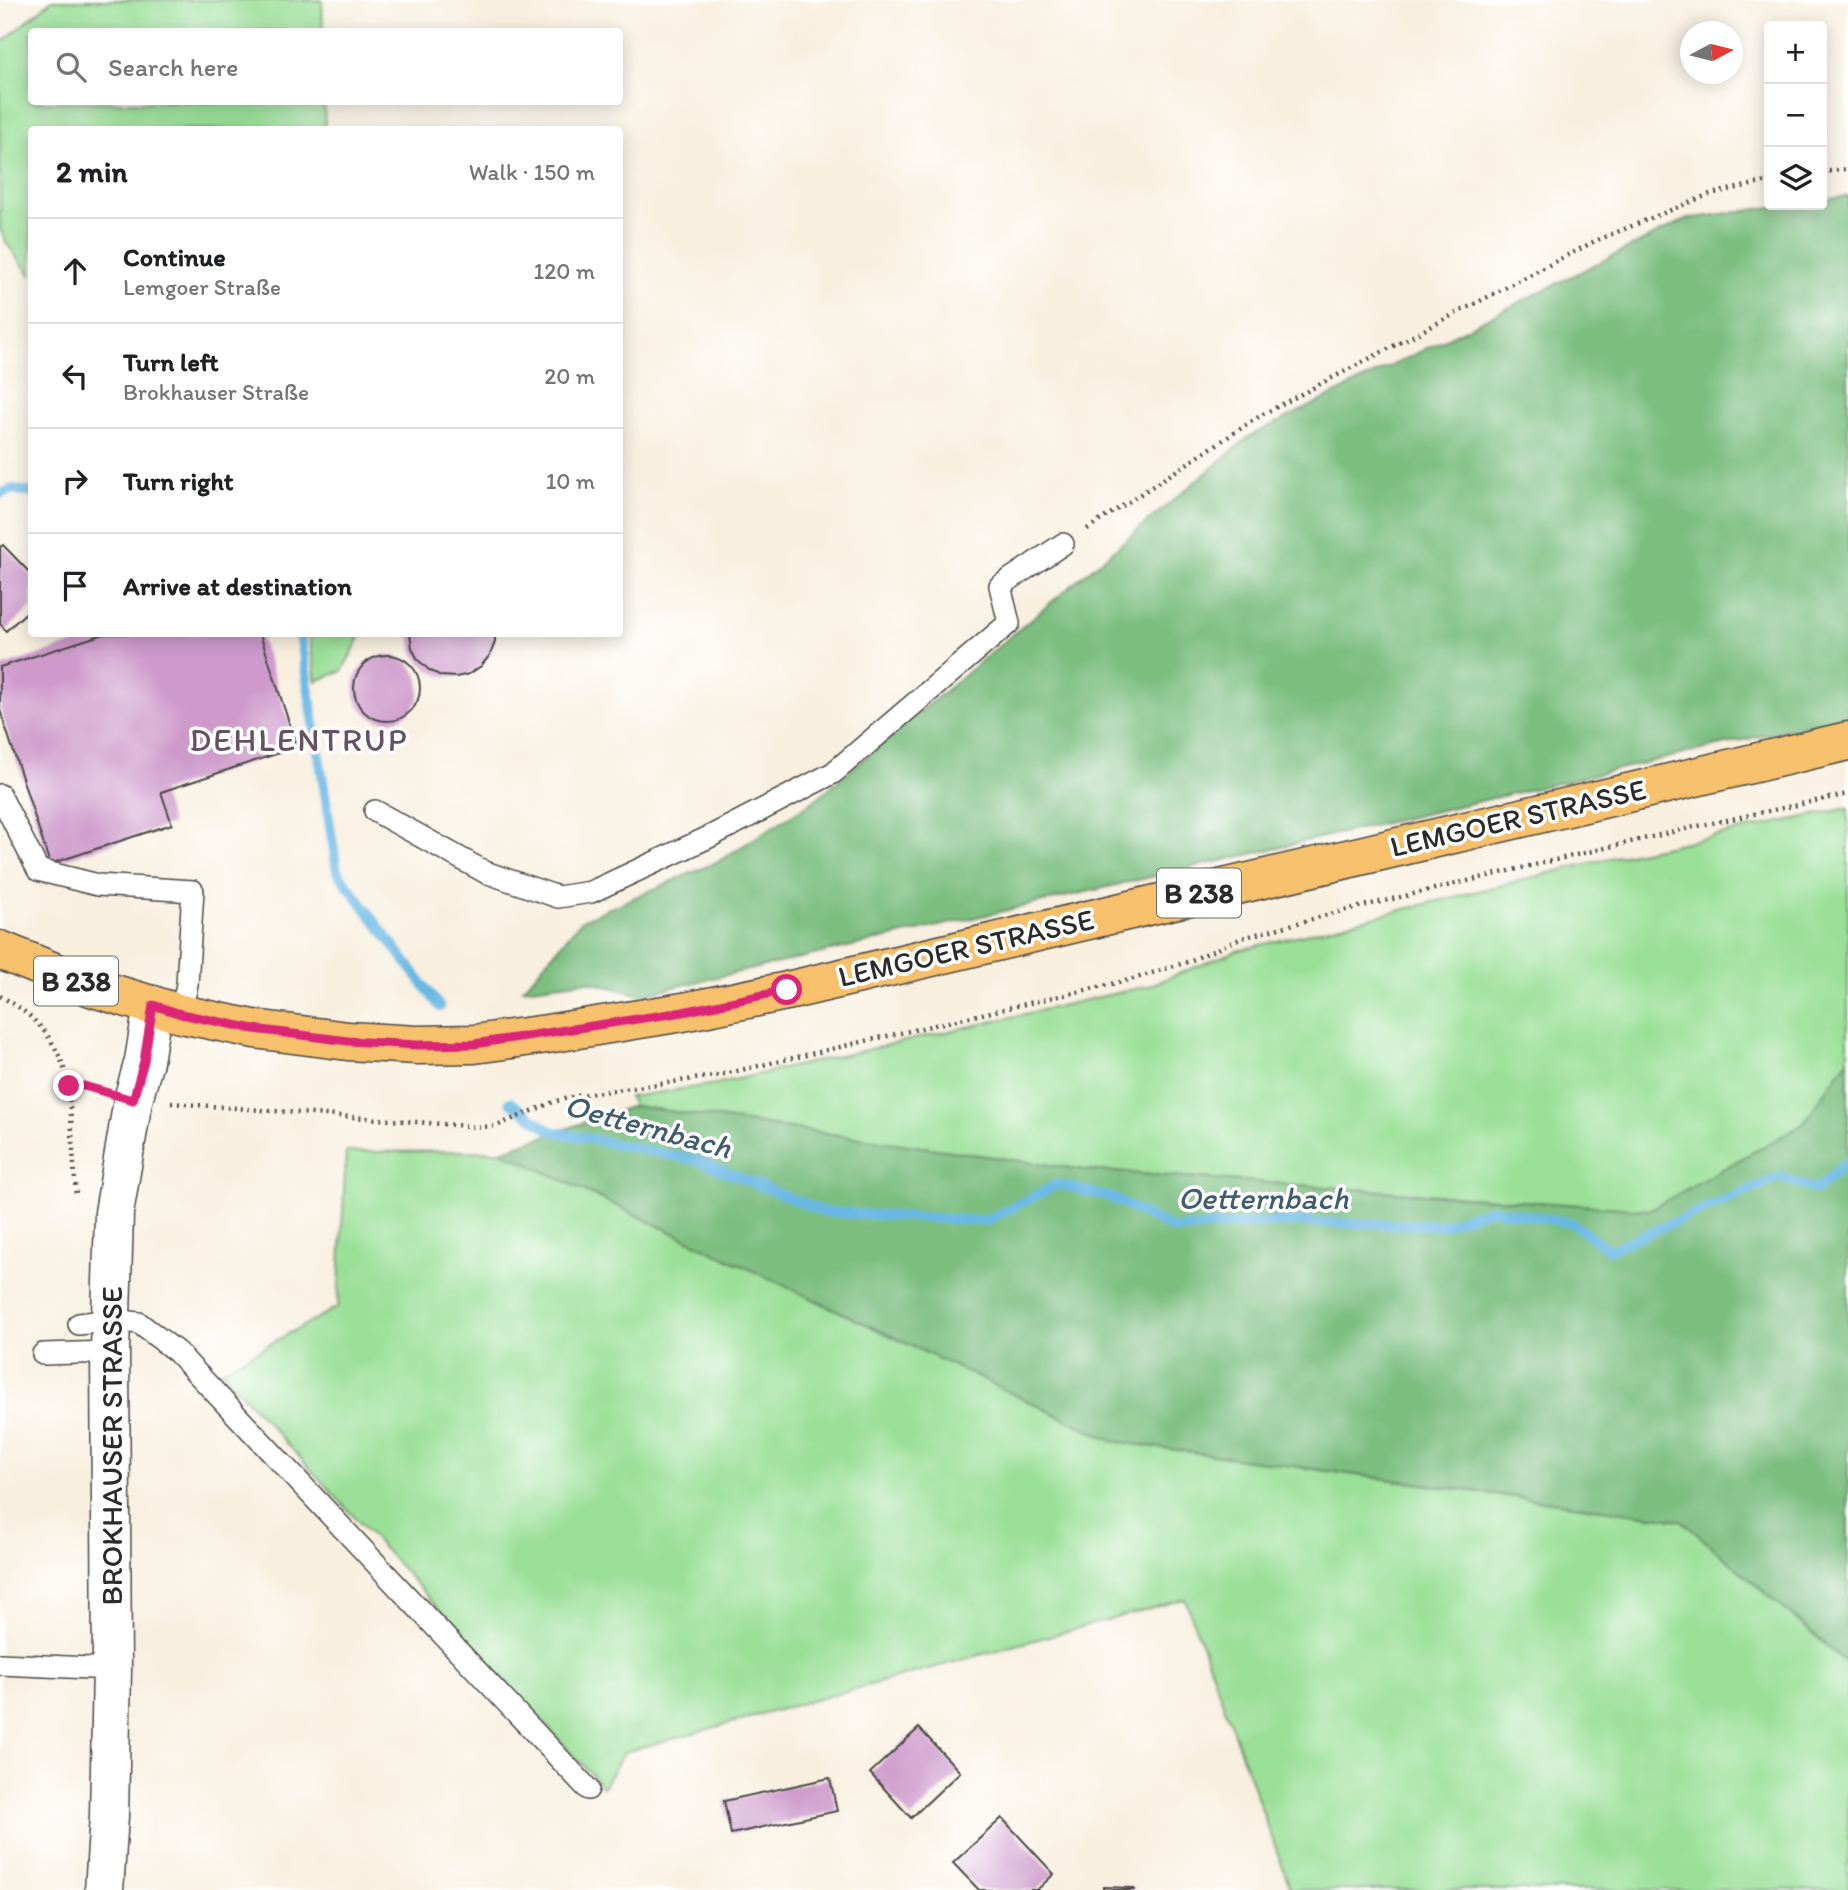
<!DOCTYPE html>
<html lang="en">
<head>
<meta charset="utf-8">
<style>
  :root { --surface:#fff; --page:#f6f6f6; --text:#202124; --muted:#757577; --line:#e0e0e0 }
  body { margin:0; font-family:Itim,sans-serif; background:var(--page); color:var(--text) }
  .controls { position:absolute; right:21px; top:21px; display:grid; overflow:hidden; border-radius:7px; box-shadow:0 4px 18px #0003 }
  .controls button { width:63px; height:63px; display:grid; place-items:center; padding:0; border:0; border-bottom:2px solid var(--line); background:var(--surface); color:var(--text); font:35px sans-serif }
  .compass { position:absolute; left:1680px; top:21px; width:63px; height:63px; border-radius:50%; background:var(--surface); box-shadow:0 4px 18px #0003; rotate:83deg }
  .stop { position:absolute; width:21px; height:21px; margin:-16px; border:5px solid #db2777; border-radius:50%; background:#fff }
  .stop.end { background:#db2777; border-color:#fff; box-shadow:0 2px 7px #0008 }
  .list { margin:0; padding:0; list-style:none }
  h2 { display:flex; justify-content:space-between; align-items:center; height:91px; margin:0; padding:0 28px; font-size:30px }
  h2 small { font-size:23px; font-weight:400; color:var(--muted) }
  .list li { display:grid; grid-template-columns:46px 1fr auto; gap:21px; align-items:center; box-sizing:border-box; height:105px; padding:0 28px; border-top:2px solid var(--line) }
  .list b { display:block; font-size:26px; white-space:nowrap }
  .list p { margin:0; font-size:23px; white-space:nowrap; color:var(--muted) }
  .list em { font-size:23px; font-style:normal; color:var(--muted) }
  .icon { flex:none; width:38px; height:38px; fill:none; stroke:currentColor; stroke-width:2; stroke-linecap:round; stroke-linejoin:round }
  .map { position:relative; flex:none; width:1848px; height:1890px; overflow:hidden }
  .search { position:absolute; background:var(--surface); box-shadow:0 4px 18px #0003; left:28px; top:28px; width:595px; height:77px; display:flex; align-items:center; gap:18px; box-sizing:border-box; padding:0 24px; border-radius:7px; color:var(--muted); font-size:26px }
  .panel { position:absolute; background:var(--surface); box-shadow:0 4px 18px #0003; left:28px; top:126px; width:595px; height:511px; border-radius:7px }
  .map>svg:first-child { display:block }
  .green { fill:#9adf97; stroke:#628561; stroke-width:2 }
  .forest { fill:#7bbe80; stroke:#537456; stroke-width:2 }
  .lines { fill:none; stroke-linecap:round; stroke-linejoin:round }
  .stream { stroke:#69b8e4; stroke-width:10 }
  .building { fill:#cd9acb }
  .service-casing { stroke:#4a4846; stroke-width:24 }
  .tertiary-casing { stroke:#4a4846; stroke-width:41 }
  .primary-casing { stroke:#4a4846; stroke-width:41 }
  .path { stroke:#4a4846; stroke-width:4.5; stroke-dasharray:2 5; stroke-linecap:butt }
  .service { stroke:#fff; stroke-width:21 }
  .tertiary { stroke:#fff; stroke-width:38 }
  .primary { stroke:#f7c06c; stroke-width:38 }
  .route { stroke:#db2777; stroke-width:9 }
  .labels { text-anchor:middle; stroke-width:7; stroke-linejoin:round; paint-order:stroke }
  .shield { fill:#fff; stroke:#6b6b6b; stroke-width:2 }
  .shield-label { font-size:28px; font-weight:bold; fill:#2b2b2b }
  .street-label { font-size:30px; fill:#2b2b2b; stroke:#fff }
  .water-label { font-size:32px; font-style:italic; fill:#415c6c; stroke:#fff }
  .quarter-label { font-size:33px; letter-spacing:2px; fill:#645263; stroke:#fff }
</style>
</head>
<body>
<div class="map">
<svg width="1848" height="1890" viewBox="0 0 1848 1890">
  <rect width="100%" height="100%" fill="#fff"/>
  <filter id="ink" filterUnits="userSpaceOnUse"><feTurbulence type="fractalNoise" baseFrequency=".0143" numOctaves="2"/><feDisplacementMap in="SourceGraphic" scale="14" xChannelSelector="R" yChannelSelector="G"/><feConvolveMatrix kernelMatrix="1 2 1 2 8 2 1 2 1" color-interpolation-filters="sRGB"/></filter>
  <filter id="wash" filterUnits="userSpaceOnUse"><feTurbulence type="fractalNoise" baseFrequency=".00686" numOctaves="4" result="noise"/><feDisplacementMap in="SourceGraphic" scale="28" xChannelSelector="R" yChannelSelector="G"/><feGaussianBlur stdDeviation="1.57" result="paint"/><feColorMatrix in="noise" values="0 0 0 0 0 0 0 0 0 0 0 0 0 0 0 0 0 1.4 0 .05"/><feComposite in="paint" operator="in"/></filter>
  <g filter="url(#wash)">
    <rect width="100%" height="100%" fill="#f8efdf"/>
    <path class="green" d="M 52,0 L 322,0 L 323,31 L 32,32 L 32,102 L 324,102 L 325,129 L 32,130 L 31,275 L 7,244 L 0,229 L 0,44 Z
      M 309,634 L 362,634 L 342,671 L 316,681 Z
      M 1848,808 L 1848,1060 L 1802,1125 L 1649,1210 L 1085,1170 L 633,1106 L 629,1097 L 716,1084 L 1148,986 L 1236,951 L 1614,857 Z
      M 501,1151 L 1112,1441 L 1681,1520 L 1848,1664 L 1848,1890 L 1291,1890 L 1185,1599 L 624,1752 L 603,1787 L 220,1371 L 338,1307 L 346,1152 Z"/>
    <path class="forest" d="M 1848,196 L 1848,716 L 640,995 L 587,981 L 523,989 L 582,920 L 719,861 L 815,800 L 1250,436 L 1687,219 L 1786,205 L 1822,205 L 1822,200 Z
      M 1848,1060 L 1848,1664 L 1681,1520 L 1112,1441 L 501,1151 L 633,1106 L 1085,1170 L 1649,1210 L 1802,1125 Z"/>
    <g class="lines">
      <path class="stream" d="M 0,494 L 13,489 L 32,493
        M 300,634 L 337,871 L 440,1007
        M 510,1102 L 551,1131 L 699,1161 L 825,1212 L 986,1221 L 1058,1184 L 1112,1198 L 1173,1229 L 1278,1222 L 1442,1225 L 1491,1209 L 1572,1223 L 1609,1250 L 1780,1177 L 1816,1190 L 1848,1161"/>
    </g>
    <g id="blocks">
      <path class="building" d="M 3,545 L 32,575 L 32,607 L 6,631 L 0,624 L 0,547 Z
        M 104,634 L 260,634 L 297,747 L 161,792 L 172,824 L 50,864 L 0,710 L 0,667 Z
        M 410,634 L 495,634 L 495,642 L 490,655 L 481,666 L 469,674 L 456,677 L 441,676 L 429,670 L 418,660 L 412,648 Z
        M354 688a33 33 0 1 1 66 0a33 33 0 1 1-66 0Z
        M 919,1728 L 960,1772 L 911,1818 L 870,1773 Z
        M 830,1778 L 837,1811 L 731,1834 L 724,1801 Z
        M 1002,1818 L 1054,1874 L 1037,1890 L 979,1890 L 953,1863 Z
        M 1103,1887 L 1134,1888 L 1134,1890 L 1103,1890 Z"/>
    </g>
  </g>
  <g filter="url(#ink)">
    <use href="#blocks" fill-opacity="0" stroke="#4a4846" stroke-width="2"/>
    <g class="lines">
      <g class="service-casing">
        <path id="service" d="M 0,795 L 38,870 L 98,885 L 193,891 L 187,984 L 181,1014
          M 375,811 L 485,872 L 558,897 L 591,892 L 709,837 L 833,773 L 1009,623 L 1000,586 L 1063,544
          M 79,1324 L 112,1320 L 139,1323 L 177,1352 L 588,1789
          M 43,1354 L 110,1352
          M 0,1664 L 112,1669"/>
      </g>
      <g class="tertiary-casing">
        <path id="tertiary" d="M 104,1890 L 109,1816 L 112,1669 L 110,1352 L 114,1213 L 133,1100 L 144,1061 L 153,1005"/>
      </g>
      <g class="primary-casing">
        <path id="primary" d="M 0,950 L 91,987 L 181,1014 L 254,1029 L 348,1041 L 417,1045 L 474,1044 L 547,1034 L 683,1012 L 787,991 L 1848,741"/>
      </g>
      <path class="path" d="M 1822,172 L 1848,169
        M 1087,529 L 1263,414 L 1595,241 L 1710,194 L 1769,181
        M 0,996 C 39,1017 59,1043 69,1086 L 84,1086 L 97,1090
        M 69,1086 L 76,1197
        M 171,1103 L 481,1127 L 496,1126 L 556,1101 L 581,1095 L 715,1076 L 1133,979 L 1187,962 L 1242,938 L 1342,911 L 1689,828 L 1848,794"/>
      <use href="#service" class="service"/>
      <use href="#tertiary" class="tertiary"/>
      <use href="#primary" class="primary"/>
    </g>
  </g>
  <g class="lines" filter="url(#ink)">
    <path class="route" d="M 69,1086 L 84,1086 L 133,1100 L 144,1061 L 153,1005 L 181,1014 L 254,1029 L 348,1041 L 417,1045 L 474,1044 L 683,1012 L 787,990"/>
  </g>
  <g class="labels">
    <g class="shield">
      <rect x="1157" y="868.5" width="84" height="49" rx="5"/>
      <rect x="34" y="956.5" width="84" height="49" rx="5"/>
    </g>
    <g class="shield-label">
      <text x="1199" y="903">B 238</text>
      <text x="76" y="991">B 238</text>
    </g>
    <g class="street-label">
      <text transform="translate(1518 818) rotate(-13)" y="10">LEMGOER STRASSE</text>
      <text transform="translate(966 948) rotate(-13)" y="10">LEMGOER STRASSE</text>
      <text transform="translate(112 1446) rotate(-90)" y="10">BROKHAUSER STRASSE</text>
    </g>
    <g class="water-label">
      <text transform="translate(648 1126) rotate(15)" y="11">Oetternbach</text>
      <text x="1263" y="1209">Oetternbach</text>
    </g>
    <g class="quarter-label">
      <text x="299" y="751">DEHLENTRUP</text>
    </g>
  </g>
</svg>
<div class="controls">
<button>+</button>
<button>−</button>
<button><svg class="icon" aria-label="layers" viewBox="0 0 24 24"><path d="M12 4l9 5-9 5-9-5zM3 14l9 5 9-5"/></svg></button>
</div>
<svg class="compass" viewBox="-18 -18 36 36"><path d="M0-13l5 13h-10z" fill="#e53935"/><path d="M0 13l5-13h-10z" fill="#757577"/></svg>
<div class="stop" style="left:787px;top:990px"></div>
<div class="stop end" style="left:69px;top:1086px"></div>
<div class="search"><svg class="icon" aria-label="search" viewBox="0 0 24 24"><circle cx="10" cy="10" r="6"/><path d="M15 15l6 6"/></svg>Search here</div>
<section class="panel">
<h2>2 min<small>Walk · 150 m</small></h2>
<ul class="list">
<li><svg class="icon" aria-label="ahead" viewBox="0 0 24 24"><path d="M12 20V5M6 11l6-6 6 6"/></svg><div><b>Continue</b><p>Lemgoer Straße</p></div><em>120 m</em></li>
<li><svg class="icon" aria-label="left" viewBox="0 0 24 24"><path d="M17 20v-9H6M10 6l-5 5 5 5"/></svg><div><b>Turn left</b><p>Brokhauser Straße</p></div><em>20 m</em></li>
<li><svg class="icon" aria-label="right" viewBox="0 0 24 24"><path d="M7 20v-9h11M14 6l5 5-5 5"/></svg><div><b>Turn right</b></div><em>10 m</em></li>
<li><svg class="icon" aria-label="arrive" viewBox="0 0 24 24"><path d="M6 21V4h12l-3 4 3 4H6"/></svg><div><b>Arrive at destination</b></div></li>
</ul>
</section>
</div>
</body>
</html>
